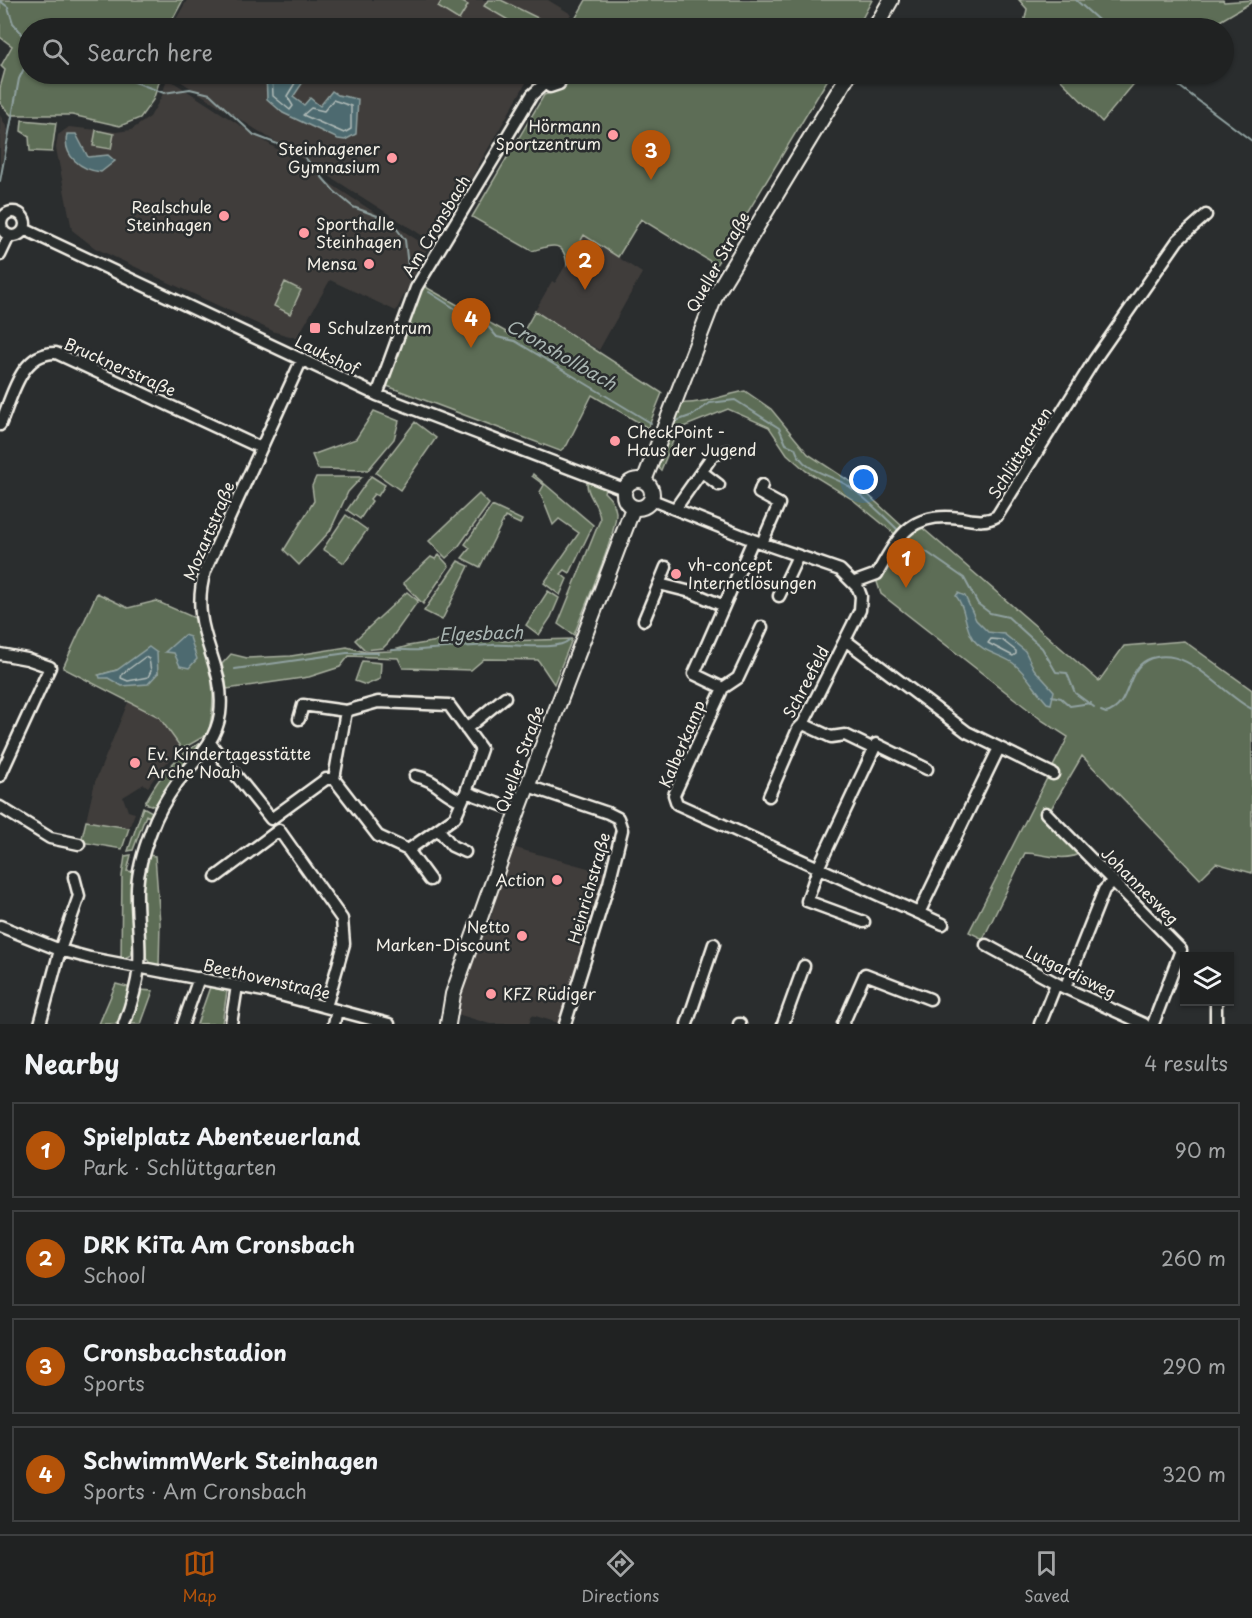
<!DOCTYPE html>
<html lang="en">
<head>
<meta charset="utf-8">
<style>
  :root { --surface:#202222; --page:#2d2f2f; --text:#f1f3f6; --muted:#a2a4a5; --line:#3d3f40; --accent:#b45309 }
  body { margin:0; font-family:"Playpen Sans",sans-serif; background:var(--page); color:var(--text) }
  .controls { position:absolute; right:18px; bottom:18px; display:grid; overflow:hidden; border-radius:0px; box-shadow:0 2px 4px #0004 }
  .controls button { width:54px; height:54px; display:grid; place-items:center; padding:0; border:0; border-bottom:2px solid var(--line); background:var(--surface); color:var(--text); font:30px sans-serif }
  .you { position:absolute; left:864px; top:480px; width:21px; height:21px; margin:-15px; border:4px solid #fff; border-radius:50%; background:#1a73e8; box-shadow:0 0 0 9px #1a73e833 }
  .badge { display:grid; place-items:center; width:39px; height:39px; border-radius:50%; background:var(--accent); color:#fff; font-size:20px; font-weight:700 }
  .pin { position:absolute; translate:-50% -50px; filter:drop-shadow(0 2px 3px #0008) }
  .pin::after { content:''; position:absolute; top:32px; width:21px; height:18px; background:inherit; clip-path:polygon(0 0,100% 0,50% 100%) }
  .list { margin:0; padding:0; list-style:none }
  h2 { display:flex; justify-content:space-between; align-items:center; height:78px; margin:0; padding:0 24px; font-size:26px }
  h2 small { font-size:20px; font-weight:400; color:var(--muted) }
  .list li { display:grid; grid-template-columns:39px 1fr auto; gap:18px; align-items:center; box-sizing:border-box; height:96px; margin:0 12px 12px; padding:0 12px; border:2px solid var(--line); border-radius:0px }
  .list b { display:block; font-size:22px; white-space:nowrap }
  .list p { margin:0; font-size:20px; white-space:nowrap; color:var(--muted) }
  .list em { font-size:20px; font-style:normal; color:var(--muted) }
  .icon { flex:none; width:33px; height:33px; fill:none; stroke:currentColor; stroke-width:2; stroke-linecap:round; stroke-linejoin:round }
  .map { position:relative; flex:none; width:1252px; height:1024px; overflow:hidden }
  .search { position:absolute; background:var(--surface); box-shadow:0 2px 4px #0004; left:18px; right:18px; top:18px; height:66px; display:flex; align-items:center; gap:15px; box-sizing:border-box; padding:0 21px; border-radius:33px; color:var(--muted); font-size:22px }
  .sheet { height:510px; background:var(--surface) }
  nav { display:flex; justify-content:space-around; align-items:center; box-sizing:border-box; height:84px; border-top:2px solid var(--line); background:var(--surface); font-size:16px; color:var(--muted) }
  nav a { display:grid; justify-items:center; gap:3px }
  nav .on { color:var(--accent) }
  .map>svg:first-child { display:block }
  .built { fill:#403d3b }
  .green { fill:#5d6d56; stroke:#a8af9f; stroke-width:1.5; fill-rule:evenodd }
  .water { fill:#4d6b70; stroke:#90a1a0; stroke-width:1.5 }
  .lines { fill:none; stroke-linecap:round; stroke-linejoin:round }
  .shore { stroke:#b1bbb8; stroke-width:1.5 }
  .stream { stroke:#90a1a0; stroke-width:2 }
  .street-casing { stroke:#f4f1e8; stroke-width:15 }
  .secondary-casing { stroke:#f4f1e8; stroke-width:18 }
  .street { stroke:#2a2d2e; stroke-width:10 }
  .secondary { stroke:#2a2d2e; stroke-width:14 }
  .poi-dot { fill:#ff9aa2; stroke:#2a2d2e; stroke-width:2 }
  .labels { text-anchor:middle; stroke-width:5; stroke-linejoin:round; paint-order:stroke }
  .poi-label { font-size:16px; fill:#f4f1e8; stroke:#2a2d2e; text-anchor:end }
  .street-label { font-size:16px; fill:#f4f1e8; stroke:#2a2d2e }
  .water-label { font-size:18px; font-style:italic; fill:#a9b5b2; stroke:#2a2d2e }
</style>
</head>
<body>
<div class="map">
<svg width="1252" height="1024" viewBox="0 0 1252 1024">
  <rect width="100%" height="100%" fill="#2a2d2e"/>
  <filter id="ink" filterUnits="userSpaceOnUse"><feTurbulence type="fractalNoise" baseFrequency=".0167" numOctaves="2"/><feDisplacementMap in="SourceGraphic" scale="12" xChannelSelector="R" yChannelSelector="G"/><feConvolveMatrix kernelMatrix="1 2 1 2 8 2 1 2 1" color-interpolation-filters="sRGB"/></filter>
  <g filter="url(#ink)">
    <path class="built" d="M 187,0 L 548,0 L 571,14 L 563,28 L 171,28 Z
      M 169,74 L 531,74 L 434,243 Z
      M 167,78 L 428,247 L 396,311 L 330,280 L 297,338 L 275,332 L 95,248 L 72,230 L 56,148 L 58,135 L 69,127 L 116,132 L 131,130 L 150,117 L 162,96 Z
      M 0,115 L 8,130 L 0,169 Z
      M 584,235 L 642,273 L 599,350 L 535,311 L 552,281 L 555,283 Z
      M 129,700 L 146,701 L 199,734 L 161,768 L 148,787 L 144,784 L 123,797 L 128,811 L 135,813 L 129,828 L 86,821 L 95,782 Z
      M 512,847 L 606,873 L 577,964 L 562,1024 L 532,1015 L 529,1024 L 490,1024 L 454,1013 L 465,975 L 490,920 Z"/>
    <path class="green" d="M 0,0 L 183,0 L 168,28 L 28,28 L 28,74 L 162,74 L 153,100 L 140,118 L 120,126 L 72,115 L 11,115 L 0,103 L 0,88 L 5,70 L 1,66 L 12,46 L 0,37 Z
      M 442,0 L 459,0 L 468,5 L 459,20 L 438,7 Z
      M 488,0 L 501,0 L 540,19 L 533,28 L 522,28 L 484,6 Z
      M 586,0 L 872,0 L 857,28 L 570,28 Z
      M 1019,0 L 1223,0 L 1224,2 L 1252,0 L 1252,2 L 1208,28 L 1023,28 L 1027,9 Z
      M 568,74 L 831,74 L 716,265 L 641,219 L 618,257 L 584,235 L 567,265 C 564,238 549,246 532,251 L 472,217 L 544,95 C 556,90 568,90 568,74 Z
      M 1055,74 L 1142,74 L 1102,122 Z
      M 22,120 L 56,123 L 52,152 L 30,151 L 29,136 L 21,131 Z
      M 96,130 L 114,134 L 111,149 L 93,146 Z
      M 285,282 L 301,290 L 290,314 L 274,306 Z
      M 422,285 L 513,336 L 522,334 L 535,311 L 662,393 L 648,428 L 592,395 L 567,445 L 560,451 L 387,386 Z
      M 745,391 L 771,409 L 808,454 L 863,490 L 903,527 L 896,535 L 852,499 L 806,471 L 787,454 L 769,427 L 728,409 L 678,429 L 661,470 L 657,467 L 679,403 C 700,405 724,395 745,391 Z
      M 374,411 L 399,421 L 394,439 L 368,470 L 318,469 L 312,455 L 356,439 Z
      M 415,422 L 436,438 L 400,490 L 376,473 Z
      M 533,474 L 593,525 L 570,573 L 565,570 L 561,574 L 567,579 L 560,595 L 544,583 L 579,533 L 559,519 L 553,525 L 540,492 L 544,485 L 532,476 Z
      M 371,476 L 385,485 L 378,496 L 374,494 L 370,499 L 372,501 L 360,519 L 347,510 Z
      M 316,477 L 362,477 L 348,492 L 330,531 L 299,565 L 284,550 L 314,501 L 312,486 Z
      M 587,482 L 605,489 L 604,492 C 610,498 615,503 616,512 C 617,534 583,610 574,635 L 558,624 L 600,520 C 600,505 586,496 587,482 Z
      M 479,494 L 489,504 L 458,547 L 446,558 L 429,541 Z
      M 492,506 L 522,520 L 520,524 L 505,517 L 480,567 L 462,558 L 470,548 L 465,544 Z
      M 346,515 L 367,530 L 344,563 L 323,549 Z
      M 919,525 L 1099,681 L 1124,646 L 1184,641 L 1252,690 L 1252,873 L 1216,863 L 1200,879 L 1082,756 L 1051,809 L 1043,816 L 1080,853 C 1064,863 1043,853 1025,853 L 983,939 L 969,932 L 1068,737 L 1043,721 L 881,594 L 876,579 L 901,540 Z
      M 439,555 L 449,566 L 423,604 L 403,583 L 431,557 L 435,559 Z
      M 458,561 L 469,566 L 442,620 L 424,611 Z
      M 548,591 L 559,598 L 551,617 L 539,635 L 526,625 Z
      M 407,592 L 418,601 L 388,643 L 383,648 L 365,650 L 355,640 Z
      M 97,593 L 128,608 L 156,601 L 195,618 C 208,663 220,687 208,734 L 182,749 L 159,717 L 63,668 ZM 155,659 L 158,673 L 109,678 L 99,675 Z
      M 479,634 L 503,641 L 572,639 L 554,684 L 538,660 L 484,659 L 471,670 L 403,668 L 398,658 L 349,656 L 340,667 L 309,677 L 227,689 L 222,664 L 231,654 L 247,658 L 291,656 L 347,647 L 365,652 L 391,651 L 408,646 Z
      M 362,661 L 381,663 L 380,679 L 366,685 L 355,681 Z
      M 205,741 L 157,807 L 145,803 C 159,776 177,753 205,741 Z
      M 143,807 L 154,813 L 152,818 L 146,815 L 133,850 L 128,851 Z
      M 86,821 L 129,828 L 122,849 L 81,842 Z
      M 131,855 L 127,871 L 135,872 L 134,943 L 131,955 L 121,960 L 122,876 L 125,856 Z
      M 148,855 L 155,856 L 160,923 L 159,967 L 151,965 L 145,956 L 143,886 Z
      M 116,984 L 131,988 L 120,1024 L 99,1024 Z
      M 210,987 L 227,991 L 222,1024 L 197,1024 Z
      M 140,990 L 153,991 L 141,1024 L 130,1024 Z"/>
    <path class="water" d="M 266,74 L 295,74 L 305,79 L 293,97 L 304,105 L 310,98 L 320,106 L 332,91 L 338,95 L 358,99 L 356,134 L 345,140 L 338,139 L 283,113 L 267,99 Z
      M 67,134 L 76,134 L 88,157 L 108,155 L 115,161 L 101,172 C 81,170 62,156 67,134 Z
      M 958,593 L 965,596 L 976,620 L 988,632 L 1004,634 L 1025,651 L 1034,669 L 1054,691 L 1051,704 L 1047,703 C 1035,690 1028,675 1013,663 C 1000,654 983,653 973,639 C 964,626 966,607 956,596 Z
      M 184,635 L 190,637 L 197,659 L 189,668 L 180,666 L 174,653 L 165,652 Z
      M 149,647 L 157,653 L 158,673 L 148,684 L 122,686 L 108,678 L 100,678 L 99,675 L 117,670 Z"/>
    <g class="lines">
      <path class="shore" d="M 272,74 L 273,96 L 290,110 L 293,106 L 287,96 L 295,83 L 292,74
        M 333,100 L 351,106 L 351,129 L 344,133 L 303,115 L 311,108 L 324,111 Z
        M 991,639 L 1002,640 L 1016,651 L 1016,654 L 1013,656 L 988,643 Z
        M 145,657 L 149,659 L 151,671 L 148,677 L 128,681 L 121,678 L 122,674 Z"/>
      <path class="stream" d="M 1076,0 L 1107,28
        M 0,1 L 8,7 L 13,23 L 28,41
        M 87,74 L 132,81 L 164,93 L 190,89 L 210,94 L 254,135 L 301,153 L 334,191 L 353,207 L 391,221 L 405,240 L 409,275
        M 1163,74 L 1252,141
        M 0,181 L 19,79 L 28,60
        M 429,292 L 476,322 L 484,322 L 497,337 L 515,341 L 651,423
        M 676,421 L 693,415 L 710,403 L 735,400 L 779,428 L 786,444 L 795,448 C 803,473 830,473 850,487 C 867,499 884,516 899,531
        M 905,537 L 964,578 L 978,604 L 990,613 L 1008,617 L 1042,648 L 1056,672 L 1067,673 L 1075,693 L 1094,707
        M 392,650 C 402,649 411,651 420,650 C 444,648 469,646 492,645 C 510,643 557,652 569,640
        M 235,669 L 347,653 L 378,653
        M 1052,696 L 1061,698 L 1070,706 L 1091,703
        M 1101,711 L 1106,713 C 1131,707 1125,671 1147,660 C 1187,642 1221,694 1252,709"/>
      <g class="street-casing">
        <path id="street" d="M 541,74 L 542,81 L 550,87 L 559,84 L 561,74
          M1 224a12 12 0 1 1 24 0a12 12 0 1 1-24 0Z
          M 24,229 L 377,395 L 624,489
          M 0,255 L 9,236
          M 377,395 L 416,288 L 532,95 L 544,84
          M 0,425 C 12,398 20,352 56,353 L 261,448
          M 702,472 L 719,485
          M 652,500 L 753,540 L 840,570 L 858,588 L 861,596 L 860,610 L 803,724 L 798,729 L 769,796
          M 675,509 L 713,455 L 727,451
          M 753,540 L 694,674 L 723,688 L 674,795 L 677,804 L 943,924
          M 762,543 L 779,504 L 759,493 L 762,485
          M 855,582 L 877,574 C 899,535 911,511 961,518 C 975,520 985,523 997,516 L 1095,359 L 1178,240 L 1206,215
          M 659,584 L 666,567
          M 779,596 L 798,556
          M 644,620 L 659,584 L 691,592 L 724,606
          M 845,640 L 967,732 L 1053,774
          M 0,654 L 27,659 L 50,667 L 0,776
          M 723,688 L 738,678 L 762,627
          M 346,711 L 378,702 L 449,705 L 481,749 L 466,792 L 518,811
          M 803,724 L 831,737 L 845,735 L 874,749 L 819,866 L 807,901 L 864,922
          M 466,729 L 505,697
          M 210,743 L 271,819 L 326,779 L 334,779 L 346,711 L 303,705 L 299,719
          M 874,749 L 876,744 L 927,769
          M 415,776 C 437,780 441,793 462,801
          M 334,779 L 378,836 L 408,850 L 430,880
          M 528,786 L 608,813 L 618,818 L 622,830 L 609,883 L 565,1024
          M 0,807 L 50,838 L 79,844
          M 1046,813 L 1181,950 L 1153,1024
          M 438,829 L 452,846 L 465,852
          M 408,850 L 455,817 L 466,792
          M 216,877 L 279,830 L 342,919 L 344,944 L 326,1007
          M 919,913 L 999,748
          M 0,926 L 60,950 L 90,958 L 269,992 L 389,1024
          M 986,945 L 1065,988 L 1144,1024
          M 1065,988 L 1104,890 L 1113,881
          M 1216,1002 L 1216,1024
          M 40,1024 L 60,950 L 79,896 L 74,877
          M 124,1024 C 131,1006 137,986 139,966 C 141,940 136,914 137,888 C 138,869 144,849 151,831 C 157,814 167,797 177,783 C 194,761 216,743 220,714 C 227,661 187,632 205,571 L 302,359
          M 183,1024 L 199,978
          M 231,1024 L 237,986
          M 334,1024 L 337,1010
          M 687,1024 L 714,944
          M 739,1024 L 740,1024
          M 783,1024 L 804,966
          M 843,1024 L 865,974 L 930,999
          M 1040,1024 L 1056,984"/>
      </g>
      <g class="secondary-casing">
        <path id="secondary" d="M 875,28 L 891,0
          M624 494a14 14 0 1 1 28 0a14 14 0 1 1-28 0Z
          M 644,481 L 716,294 L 849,74
          M 448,1024 L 453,994 L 518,811 L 633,508"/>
      </g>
      <use href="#street" class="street"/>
      <use href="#secondary" class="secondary"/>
    </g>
  </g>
  <g class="poi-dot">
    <circle cx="613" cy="135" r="6"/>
    <circle cx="392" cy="158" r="6"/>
    <circle cx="224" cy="216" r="6"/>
    <circle cx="304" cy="233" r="6"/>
    <circle cx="369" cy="264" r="6"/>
    <rect x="309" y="322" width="12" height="12" rx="3"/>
    <circle cx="615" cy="441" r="6"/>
    <circle cx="676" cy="574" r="6"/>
    <circle cx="135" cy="763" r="6"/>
    <circle cx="557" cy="880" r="6"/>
    <circle cx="522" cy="936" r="6"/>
    <circle cx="491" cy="994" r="6"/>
  </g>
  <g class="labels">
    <g class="poi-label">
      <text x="601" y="132">Hörmann<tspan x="601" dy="18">Sportzentrum</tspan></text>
      <text x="380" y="155">Steinhagener<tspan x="380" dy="18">Gymnasium</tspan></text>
      <text x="212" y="213">Realschule<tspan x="212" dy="18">Steinhagen</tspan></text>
      <text x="316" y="230" text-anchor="start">Sporthalle<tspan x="316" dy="18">Steinhagen</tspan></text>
      <text x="357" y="270">Mensa</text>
      <text x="327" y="334" text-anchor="start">Schulzentrum</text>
      <text x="627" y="438" text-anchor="start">CheckPoint -<tspan x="627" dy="18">Haus der Jugend</tspan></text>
      <text x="688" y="571" text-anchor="start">vh-concept<tspan x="688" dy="18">Internetlösungen</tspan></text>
      <text x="147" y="760" text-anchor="start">Ev. Kindertagesstätte<tspan x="147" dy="18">Arche Noah</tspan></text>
      <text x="545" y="886">Action</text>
      <text x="510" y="933">Netto<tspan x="510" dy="18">Marken-Discount</tspan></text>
      <text x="503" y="1000" text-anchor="start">KFZ Rüdiger</text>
    </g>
    <g class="street-label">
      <text transform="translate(436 226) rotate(-59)" y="6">Am Cronsbach</text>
      <text transform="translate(718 262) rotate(-61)" y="6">Queller Straße</text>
      <text transform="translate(327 355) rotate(26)" y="6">Laukshof</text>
      <text transform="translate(120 367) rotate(24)" y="6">Brucknerstraße</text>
      <text transform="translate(1020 453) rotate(-58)" y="6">Schlüttgarten</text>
      <text transform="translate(209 531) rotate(-67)" y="6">Mozartstraße</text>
      <text transform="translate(806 682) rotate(-62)" y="6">Schreefeld</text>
      <text transform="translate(682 744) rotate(-67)" y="6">Kalberkamp</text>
      <text transform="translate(520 759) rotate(-70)" y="6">Queller Straße</text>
      <text transform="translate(1140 886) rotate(45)" y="6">Johannesweg</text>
      <text transform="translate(589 888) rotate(-74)" y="6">Heinrichstraße</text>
      <text transform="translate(1071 972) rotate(26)" y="6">Lutgardisweg</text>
      <text transform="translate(267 979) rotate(13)" y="6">Beethovenstraße</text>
    </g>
    <g class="water-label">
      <text transform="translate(561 355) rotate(30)" y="6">Cronshollbach</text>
      <text transform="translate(481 634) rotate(-2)" y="6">Elgesbach</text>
    </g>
  </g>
</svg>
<div class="controls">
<button><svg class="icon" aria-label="layers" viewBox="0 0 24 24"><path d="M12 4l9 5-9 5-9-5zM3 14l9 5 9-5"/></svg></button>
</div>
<div class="you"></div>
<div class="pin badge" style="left:906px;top:588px">1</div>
<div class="pin badge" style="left:585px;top:290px">2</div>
<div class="pin badge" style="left:651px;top:180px">3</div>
<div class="pin badge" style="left:471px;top:348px">4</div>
<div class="search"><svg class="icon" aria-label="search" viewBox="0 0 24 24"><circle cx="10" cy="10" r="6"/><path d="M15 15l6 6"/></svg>Search here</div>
</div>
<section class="sheet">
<h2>Nearby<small>4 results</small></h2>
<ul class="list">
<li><span class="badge">1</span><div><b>Spielplatz Abenteuerland</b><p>Park · Schlüttgarten</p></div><em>90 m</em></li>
<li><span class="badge">2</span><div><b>DRK KiTa Am Cronsbach</b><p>School</p></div><em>260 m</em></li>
<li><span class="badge">3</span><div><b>Cronsbachstadion</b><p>Sports</p></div><em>290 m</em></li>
<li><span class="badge">4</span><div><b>SchwimmWerk Steinhagen</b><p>Sports · Am Cronsbach</p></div><em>320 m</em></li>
</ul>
</section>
<nav>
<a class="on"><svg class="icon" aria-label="map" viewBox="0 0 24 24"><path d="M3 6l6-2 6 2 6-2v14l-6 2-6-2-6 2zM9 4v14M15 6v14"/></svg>Map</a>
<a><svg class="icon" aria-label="directions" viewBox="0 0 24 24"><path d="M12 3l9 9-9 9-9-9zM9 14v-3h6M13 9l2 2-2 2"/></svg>Directions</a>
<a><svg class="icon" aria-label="saved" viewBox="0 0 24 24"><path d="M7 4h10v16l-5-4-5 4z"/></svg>Saved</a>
</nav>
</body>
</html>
